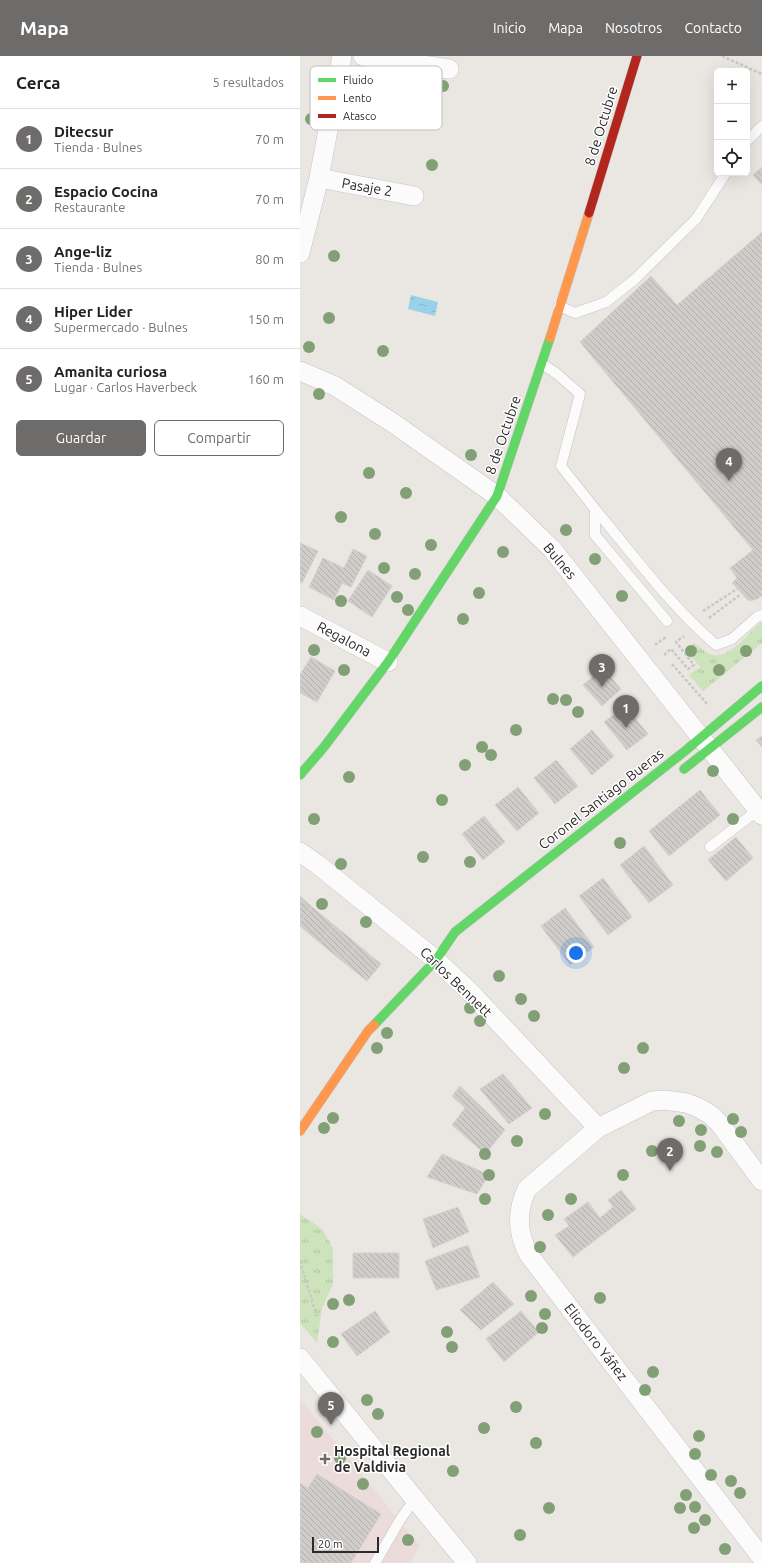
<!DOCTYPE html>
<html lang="es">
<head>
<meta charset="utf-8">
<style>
  :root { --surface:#fff; --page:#f2f2f2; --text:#202124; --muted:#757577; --line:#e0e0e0; --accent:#6e6c6b }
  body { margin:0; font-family:Ubuntu,sans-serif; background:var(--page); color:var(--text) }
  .controls { position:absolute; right:12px; top:12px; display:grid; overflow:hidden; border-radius:6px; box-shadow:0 4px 16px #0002 }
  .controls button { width:36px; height:36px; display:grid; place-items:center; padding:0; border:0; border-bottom:1px solid var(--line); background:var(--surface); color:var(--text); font:20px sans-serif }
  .scale { position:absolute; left:12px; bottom:10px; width:67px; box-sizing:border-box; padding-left:4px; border:2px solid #2b2b2b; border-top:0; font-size:11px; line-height:14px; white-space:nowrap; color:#2b2b2b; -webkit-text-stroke:3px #fff; paint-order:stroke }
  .you { position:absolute; left:276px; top:897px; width:14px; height:14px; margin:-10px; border:3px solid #fff; border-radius:50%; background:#1a73e8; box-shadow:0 0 0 6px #1a73e833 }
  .badge { display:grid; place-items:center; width:26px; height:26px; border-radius:50%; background:var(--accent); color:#fff; font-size:13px; font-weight:700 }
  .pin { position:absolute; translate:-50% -33px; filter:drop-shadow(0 1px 2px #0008) }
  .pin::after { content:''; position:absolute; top:21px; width:14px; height:12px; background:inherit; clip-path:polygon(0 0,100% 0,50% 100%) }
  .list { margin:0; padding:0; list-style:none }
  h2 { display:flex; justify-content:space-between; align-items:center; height:52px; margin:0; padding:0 16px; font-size:17px }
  h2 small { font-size:13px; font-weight:400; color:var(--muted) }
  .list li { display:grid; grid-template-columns:26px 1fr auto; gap:12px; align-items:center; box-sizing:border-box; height:60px; padding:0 16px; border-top:1px solid var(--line) }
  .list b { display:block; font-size:15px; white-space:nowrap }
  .list p { margin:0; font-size:13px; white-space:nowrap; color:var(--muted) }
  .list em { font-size:13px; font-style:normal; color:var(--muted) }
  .actions { display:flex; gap:8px; padding:12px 16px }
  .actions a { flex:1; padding:9px 0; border:1px solid var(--accent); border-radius:6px; text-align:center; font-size:14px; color:var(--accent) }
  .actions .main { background:var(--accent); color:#fff }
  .icon { flex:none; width:22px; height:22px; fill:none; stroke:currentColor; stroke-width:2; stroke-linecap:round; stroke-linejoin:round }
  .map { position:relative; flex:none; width:462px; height:1507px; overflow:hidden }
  header { display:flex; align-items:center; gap:24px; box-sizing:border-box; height:56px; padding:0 20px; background:var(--accent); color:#fff }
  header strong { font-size:19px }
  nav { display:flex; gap:22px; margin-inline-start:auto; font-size:14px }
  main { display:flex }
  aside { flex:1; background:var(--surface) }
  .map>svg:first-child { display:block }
  .medical { fill:#ebdcdb }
  .grass { fill:url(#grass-tufts) }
  .water { fill:url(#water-ripples) }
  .building { fill:url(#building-back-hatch); stroke:#d5d2ce }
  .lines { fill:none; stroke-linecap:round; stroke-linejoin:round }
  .lane-casing { stroke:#c6c4c4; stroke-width:11 }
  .street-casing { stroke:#c6c4c4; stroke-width:20 }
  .fast-casing { stroke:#c6c4c4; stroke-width:10 }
  .slow-casing { stroke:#c6c4c4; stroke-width:10 }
  .jam-casing { stroke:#c6c4c4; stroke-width:10 }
  .path { stroke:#c8c8c7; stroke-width:2.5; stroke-dasharray:3 2; stroke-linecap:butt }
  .lane { stroke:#fcfbfb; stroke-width:10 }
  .street { stroke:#fcfbfb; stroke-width:19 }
  .fast { stroke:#63d668; stroke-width:9 }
  .slow { stroke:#ff974d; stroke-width:9 }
  .jam { stroke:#b3261e; stroke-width:9 }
  .tree { fill:#82a076 }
  .poi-dot { fill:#6e6c6b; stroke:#fff; stroke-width:1.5 }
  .labels { text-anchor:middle; stroke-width:3; stroke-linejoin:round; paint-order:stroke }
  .street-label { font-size:14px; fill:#2b2b2b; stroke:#fff }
  .poi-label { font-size:14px; font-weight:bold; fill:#2b2b2b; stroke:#fff; text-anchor:start }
  .key { fill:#fff; stroke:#bfbfbf; stroke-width:1 }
  .key-label { font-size:11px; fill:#2b2b2b }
</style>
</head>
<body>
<header>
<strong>Mapa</strong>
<nav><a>Inicio</a><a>Mapa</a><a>Nosotros</a><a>Contacto</a></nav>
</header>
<main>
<aside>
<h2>Cerca<small>5 resultados</small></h2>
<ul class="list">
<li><span class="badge">1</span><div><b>Ditecsur</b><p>Tienda · Bulnes</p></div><em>70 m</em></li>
<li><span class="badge">2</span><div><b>Espacio Cocina</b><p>Restaurante</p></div><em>70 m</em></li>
<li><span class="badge">3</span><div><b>Ange-liz</b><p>Tienda · Bulnes</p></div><em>80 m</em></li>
<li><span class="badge">4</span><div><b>Hiper Lider</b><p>Supermercado · Bulnes</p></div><em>150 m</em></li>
<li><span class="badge">5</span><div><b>Amanita curiosa</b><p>Lugar · Carlos Haverbeck</p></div><em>160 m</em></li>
</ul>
<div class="actions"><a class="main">Guardar</a><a>Compartir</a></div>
</aside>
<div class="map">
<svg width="462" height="1507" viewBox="0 0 462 1507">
  <defs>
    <pattern id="grass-tufts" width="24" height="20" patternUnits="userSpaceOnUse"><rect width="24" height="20" fill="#cce3bc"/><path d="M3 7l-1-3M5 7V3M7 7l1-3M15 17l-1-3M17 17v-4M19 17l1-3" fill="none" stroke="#afc3a2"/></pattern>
    <pattern id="water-ripples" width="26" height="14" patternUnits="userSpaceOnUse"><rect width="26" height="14" fill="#99d2e8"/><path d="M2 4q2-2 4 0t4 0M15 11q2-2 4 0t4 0" fill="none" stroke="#84b4c7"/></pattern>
    <pattern id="building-back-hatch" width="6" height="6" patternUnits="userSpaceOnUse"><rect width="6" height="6" fill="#cfccc9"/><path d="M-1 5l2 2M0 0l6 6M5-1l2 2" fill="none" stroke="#b2afad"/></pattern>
  </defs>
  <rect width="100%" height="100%" fill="#eae6e2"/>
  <path class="medical" d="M 0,1343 L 120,1490 L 110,1507 L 0,1507 Z"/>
  <path class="grass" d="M 462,566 L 462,587 L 403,635 L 389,619 L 400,611 L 386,594 L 394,587 C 400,591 406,598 413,599 C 432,602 448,576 462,566 Z
    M 0,1158 L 22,1173 L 33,1192 L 33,1228 L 22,1252 L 17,1287 L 0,1267 Z"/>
  <path class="water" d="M 111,239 L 138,246 L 135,260 L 108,253 Z"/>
  <path class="building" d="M 462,111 L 462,129 L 453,119 Z
    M 462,176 L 462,540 L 457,543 L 449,545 L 432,527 L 437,522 L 430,512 L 453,494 L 280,286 L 351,220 L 377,249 Z
    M 0,487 L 18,495 L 2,527 L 0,526 Z
    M 53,493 L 67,500 L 51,531 L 42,527 L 34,544 L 9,531 L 23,502 L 44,512 Z
    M 68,514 L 92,530 L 72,561 L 48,545 Z
    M 11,601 L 35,615 L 17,646 L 0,637 L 0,619 Z
    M 303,612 L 321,633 L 302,650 L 283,629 Z
    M 325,650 L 348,678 L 327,694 L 304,666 Z
    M 292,674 L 314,700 L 292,719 L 270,693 Z
    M 462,680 L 462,691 L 456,684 Z
    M 256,704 L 278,730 L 255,748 L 234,722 Z
    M 218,731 L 239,757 L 217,775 L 195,749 Z
    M 400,734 L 420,759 L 369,800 L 349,775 Z
    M 184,760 L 205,786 L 183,804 L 162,778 Z
    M 436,781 L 453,802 L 426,825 L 408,804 Z
    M 344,790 L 373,829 L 349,847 L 320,809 Z
    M 303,822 L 332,861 L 308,879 L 279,840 Z
    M 0,840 L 12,851 L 0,865 Z
    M 12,851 L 34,869 L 20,887 L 0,870 L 0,865 Z
    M 265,852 L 294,891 L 270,909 L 241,870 Z
    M 34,869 L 57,888 L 42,905 L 20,887 Z
    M 57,888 L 81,908 L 67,925 L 42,905 Z
    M 203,1018 L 232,1052 L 209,1068 L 180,1033 Z
    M 160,1030 L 205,1074 L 185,1098 L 152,1069 L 165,1052 L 152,1040 Z
    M 142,1098 L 189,1119 L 177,1138 L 127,1121 Z
    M 321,1134 L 336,1153 L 273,1201 L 255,1179 L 269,1170 L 264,1163 L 288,1146 L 300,1162 L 313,1151 L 308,1144 Z
    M 158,1151 L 169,1176 L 133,1192 L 123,1163 Z
    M 168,1189 L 180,1221 L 136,1234 L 125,1205 Z
    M 53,1197 L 99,1197 L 99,1222 L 53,1222 Z
    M 193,1226 L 214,1248 L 181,1274 L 160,1254 Z
    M 75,1255 L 90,1276 L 57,1300 L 41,1278 Z
    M 221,1255 L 239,1276 L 204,1306 L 186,1283 Z
    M 17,1418 L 81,1458 L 51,1507 L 0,1507 L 0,1427 L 8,1432 Z"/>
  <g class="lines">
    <g class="lane-casing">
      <path id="lane" d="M 447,85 L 462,70
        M 259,250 L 275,257 L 306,246 L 334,224 L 396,163 L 426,117
        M 242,308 L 256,317 L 280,338 L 261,410 L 295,453 L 295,479 L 367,565
        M 295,453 C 334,500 370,549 416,589 L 432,583 L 457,561 L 462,559
        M 410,791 L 458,754
        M 75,1507 L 100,1464 L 114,1444"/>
    </g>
    <g class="street-casing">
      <path id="street" d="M 63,0 L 149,13
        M 19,122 L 114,140
        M 0,197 L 19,122 L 42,0
        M 0,315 L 35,330 L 93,367 L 197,440 L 252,493 L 462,759
        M 0,560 L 88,606
        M 0,796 L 17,808 L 136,904 L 170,936 L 298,1072
        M 462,1125 L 420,1068 L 411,1059 L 399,1052 L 387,1047 L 364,1044 L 352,1045 L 298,1072 L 227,1133 C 216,1156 217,1177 229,1199 L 462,1502
        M 0,1302 L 167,1507"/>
    </g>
    <g class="fast-casing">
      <path id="fast" d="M 384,713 L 462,651
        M 0,719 L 24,691 L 88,606 L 197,440 L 250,282
        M 74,969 L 136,904 L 155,876 L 385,695 L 462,630"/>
    </g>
    <g class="slow-casing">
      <path id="slow" d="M 250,282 L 289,157
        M 0,1075 L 68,975 L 74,969"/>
    </g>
    <g class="jam-casing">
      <path id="jam" d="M 289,157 L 337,0"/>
    </g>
    <path class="path" d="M 422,0 L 462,18
      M 403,555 L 437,533
      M 409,562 L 441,538
      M 355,589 L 366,581
      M 364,599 L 371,593 L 388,613 L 394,609 L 376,586 L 384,580
      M 372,608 L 407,648
      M 0,1205 L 17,1261"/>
    <use href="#lane" class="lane"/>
    <use href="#street" class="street"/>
    <use href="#fast" class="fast"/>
    <use href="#slow" class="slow"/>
    <use href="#jam" class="jam"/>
  </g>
  <g class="tree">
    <circle cx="143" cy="30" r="6"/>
    <circle cx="11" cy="63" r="6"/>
    <circle cx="132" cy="109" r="6"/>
    <circle cx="34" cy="200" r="6"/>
    <circle cx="29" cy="262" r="6"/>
    <circle cx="9" cy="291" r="6"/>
    <circle cx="83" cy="295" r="6"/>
    <circle cx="19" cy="338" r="6"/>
    <circle cx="171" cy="399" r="6"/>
    <circle cx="69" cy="417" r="6"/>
    <circle cx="106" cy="437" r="6"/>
    <circle cx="41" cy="461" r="6"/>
    <circle cx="266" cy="474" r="6"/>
    <circle cx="75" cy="478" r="6"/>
    <circle cx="131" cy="489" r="6"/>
    <circle cx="203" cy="496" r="6"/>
    <circle cx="295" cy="503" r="6"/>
    <circle cx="84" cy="512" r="6"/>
    <circle cx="115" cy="518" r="6"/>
    <circle cx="179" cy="537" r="6"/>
    <circle cx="322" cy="540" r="6"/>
    <circle cx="97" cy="541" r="6"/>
    <circle cx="41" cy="545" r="6"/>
    <circle cx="108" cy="554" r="6"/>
    <circle cx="163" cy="563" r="6"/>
    <circle cx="14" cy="594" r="6"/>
    <circle cx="391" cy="595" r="6"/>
    <circle cx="446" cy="595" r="6"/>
    <circle cx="44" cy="614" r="6"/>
    <circle cx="419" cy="614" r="6"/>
    <circle cx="253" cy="643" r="6"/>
    <circle cx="266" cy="644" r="6"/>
    <circle cx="278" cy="656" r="6"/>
    <circle cx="216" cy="674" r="6"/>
    <circle cx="182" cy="691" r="6"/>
    <circle cx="191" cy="699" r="6"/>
    <circle cx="165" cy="709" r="6"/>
    <circle cx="413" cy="715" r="6"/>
    <circle cx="49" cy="721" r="6"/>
    <circle cx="142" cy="744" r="6"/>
    <circle cx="14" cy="763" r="6"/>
    <circle cx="433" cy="763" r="6"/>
    <circle cx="320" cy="787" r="6"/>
    <circle cx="123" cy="801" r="6"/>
    <circle cx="170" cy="806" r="6"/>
    <circle cx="41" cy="808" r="6"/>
    <circle cx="22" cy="848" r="6"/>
    <circle cx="66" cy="866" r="6"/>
    <circle cx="199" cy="920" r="6"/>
    <circle cx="221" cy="943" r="6"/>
    <circle cx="170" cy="952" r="6"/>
    <circle cx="234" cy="960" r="6"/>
    <circle cx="180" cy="965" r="6"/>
    <circle cx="87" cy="977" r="6"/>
    <circle cx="77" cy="992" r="6"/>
    <circle cx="343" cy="992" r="6"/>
    <circle cx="324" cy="1012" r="6"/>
    <circle cx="245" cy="1058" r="6"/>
    <circle cx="33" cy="1062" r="6"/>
    <circle cx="433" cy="1063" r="6"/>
    <circle cx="379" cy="1065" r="6"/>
    <circle cx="24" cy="1072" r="6"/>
    <circle cx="401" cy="1074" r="6"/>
    <circle cx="441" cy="1076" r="6"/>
    <circle cx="217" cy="1085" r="6"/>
    <circle cx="400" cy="1090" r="6"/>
    <circle cx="352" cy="1095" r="6"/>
    <circle cx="417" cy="1096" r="6"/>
    <circle cx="185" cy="1098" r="6"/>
    <circle cx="189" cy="1119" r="6"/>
    <circle cx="323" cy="1119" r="6"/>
    <circle cx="185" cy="1143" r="6"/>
    <circle cx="271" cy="1143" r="6"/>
    <circle cx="248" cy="1159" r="6"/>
    <circle cx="240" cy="1191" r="6"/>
    <circle cx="231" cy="1240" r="6"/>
    <circle cx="300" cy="1242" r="6"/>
    <circle cx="49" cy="1244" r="6"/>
    <circle cx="33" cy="1248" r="6"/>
    <circle cx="245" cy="1258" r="6"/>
    <circle cx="242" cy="1272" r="6"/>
    <circle cx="147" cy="1276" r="6"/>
    <circle cx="33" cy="1286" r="6"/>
    <circle cx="152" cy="1291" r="6"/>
    <circle cx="353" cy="1316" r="6"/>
    <circle cx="345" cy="1334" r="6"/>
    <circle cx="67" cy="1344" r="6"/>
    <circle cx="216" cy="1351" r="6"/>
    <circle cx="78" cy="1358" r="6"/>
    <circle cx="184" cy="1372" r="6"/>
    <circle cx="17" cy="1376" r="6"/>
    <circle cx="399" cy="1380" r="6"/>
    <circle cx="236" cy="1387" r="6"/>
    <circle cx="395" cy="1398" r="6"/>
    <circle cx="40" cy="1402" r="6"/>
    <circle cx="153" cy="1415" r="6"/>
    <circle cx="411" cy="1419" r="6"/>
    <circle cx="431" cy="1425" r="6"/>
    <circle cx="63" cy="1428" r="6"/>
    <circle cx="440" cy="1437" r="6"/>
    <circle cx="386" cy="1439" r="6"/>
    <circle cx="395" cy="1451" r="6"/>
    <circle cx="249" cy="1452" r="6"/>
    <circle cx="380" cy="1452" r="6"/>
    <circle cx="405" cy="1464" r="6"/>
    <circle cx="394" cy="1472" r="6"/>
    <circle cx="220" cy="1479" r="6"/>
    <circle cx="108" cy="1484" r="6"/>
    <circle cx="425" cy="1493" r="6"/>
  </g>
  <path class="poi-dot" d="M23 1397h4v4h4v4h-4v4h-4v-4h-4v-4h4z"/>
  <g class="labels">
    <g class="street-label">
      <text transform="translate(301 70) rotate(-73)" y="5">8 de Octubre</text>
      <text transform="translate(67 131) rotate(10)" y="5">Pasaje 2</text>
      <text transform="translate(203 379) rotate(-71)" y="5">8 de Octubre</text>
      <text transform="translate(260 505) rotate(50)" y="5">Bulnes</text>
      <text transform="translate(44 583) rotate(28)" y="5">Regalona</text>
      <text transform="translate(301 743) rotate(-38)" y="5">Coronel Santiago Bueras</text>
      <text transform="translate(156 926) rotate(44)" y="5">Carlos Bennett</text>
      <text transform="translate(296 1286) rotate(52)" y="5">Eliodoro Yáñez</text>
    </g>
    <g class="poi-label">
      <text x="34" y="1400">Hospital Regional<tspan x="34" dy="16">de Valdivia</tspan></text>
    </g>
  </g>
  <rect x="10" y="10" width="132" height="64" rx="6" class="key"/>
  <rect x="18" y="22" width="18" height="4" fill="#63d668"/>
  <rect x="18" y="40" width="18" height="4" fill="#ff974d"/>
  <rect x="18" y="58" width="18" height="4" fill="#b3261e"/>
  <g class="key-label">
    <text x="43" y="28">Fluido</text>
    <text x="43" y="46">Lento</text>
    <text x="43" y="64">Atasco</text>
  </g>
</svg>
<div class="controls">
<button>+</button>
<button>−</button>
<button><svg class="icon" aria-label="locate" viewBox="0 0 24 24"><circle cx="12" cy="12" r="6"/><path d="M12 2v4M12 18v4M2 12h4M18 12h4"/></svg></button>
</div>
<div class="scale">20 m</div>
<div class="you"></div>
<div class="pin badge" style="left:326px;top:672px">1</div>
<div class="pin badge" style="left:370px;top:1115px">2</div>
<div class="pin badge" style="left:302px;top:631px">3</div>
<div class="pin badge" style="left:429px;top:425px">4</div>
<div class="pin badge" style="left:31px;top:1369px">5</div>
</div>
</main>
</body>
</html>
